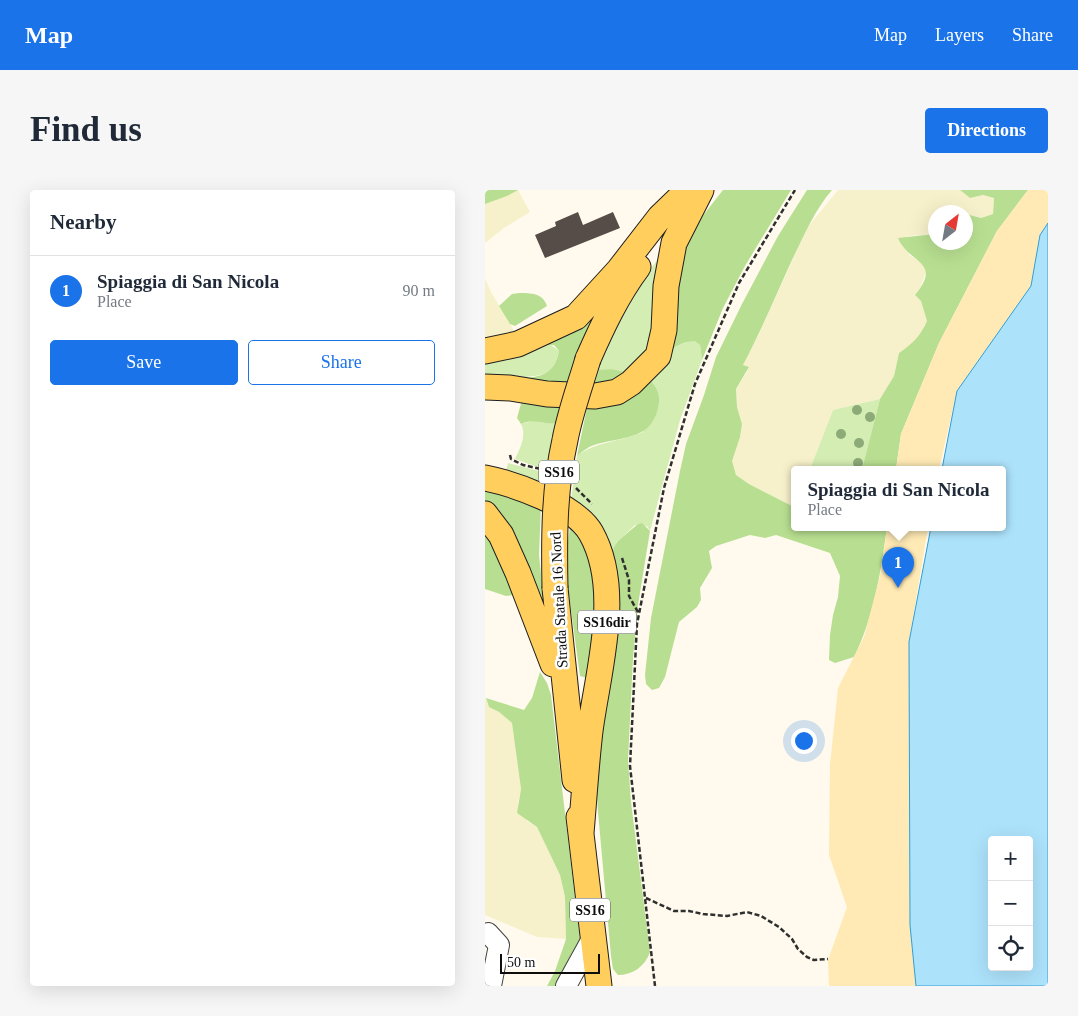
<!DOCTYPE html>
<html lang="en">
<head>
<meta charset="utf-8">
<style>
  :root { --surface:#fff; --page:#f6f6f7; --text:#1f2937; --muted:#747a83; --line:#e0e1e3; --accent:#1a73e8 }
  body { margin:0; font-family:Georgia,serif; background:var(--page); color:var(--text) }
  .controls { position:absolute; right:15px; bottom:15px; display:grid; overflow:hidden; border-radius:5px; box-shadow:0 5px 20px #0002 }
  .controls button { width:45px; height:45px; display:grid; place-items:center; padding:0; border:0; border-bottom:1px solid var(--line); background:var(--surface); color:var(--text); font:25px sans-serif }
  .compass { position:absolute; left:443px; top:15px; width:45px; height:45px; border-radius:50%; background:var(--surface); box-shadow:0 5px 20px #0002; rotate:31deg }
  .scale { position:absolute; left:15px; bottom:12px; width:100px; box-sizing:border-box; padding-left:5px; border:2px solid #0d0d0d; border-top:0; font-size:14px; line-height:18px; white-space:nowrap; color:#0d0d0d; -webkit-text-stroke:4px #fff; paint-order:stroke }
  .you { position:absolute; left:318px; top:550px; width:18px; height:18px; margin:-12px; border:4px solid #fff; border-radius:50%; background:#1a73e8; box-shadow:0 0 0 8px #1a73e833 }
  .badge { display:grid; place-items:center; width:32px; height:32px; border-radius:50%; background:var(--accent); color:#fff; font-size:16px; font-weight:700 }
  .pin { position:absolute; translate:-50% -41px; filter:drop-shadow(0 1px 2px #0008) }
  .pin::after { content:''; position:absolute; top:26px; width:18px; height:15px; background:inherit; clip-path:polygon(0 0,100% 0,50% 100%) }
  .popup { position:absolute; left:306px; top:276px; width:215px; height:65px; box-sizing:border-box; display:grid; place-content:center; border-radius:5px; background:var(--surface); filter:drop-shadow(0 1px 4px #0005); font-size:16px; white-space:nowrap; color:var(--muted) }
  .popup b { font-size:19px; color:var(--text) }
  .popup::after { content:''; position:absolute; left:50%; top:100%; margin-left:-10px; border:10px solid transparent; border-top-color:var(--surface) }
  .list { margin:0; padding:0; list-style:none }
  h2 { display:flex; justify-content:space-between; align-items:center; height:65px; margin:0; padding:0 20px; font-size:21px }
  h2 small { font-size:16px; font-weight:400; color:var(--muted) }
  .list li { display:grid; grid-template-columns:32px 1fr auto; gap:15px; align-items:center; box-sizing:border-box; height:70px; padding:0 20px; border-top:1px solid var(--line) }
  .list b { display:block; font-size:19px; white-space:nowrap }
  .list p { margin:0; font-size:16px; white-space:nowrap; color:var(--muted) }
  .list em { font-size:16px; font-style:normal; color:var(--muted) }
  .actions { display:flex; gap:10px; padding:15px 20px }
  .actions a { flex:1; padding:11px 0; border:1px solid var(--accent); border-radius:5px; text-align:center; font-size:18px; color:var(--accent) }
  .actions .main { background:var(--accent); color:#fff }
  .icon { flex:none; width:28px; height:28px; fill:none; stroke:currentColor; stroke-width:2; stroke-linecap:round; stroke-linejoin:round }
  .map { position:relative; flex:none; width:563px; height:796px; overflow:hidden; border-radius:5px }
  header { display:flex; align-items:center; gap:30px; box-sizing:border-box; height:70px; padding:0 25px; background:var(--accent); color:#fff }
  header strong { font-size:24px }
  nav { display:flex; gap:28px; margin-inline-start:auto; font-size:18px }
  .intro { display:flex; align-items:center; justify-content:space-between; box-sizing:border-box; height:120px; padding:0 30px }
  h1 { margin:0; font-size:35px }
  .button { padding:12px 22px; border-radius:5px; background:var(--accent); color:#fff; font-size:18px; font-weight:700 }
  main { display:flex; gap:30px; padding:0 30px }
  aside { flex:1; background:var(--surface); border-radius:5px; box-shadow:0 5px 20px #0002 }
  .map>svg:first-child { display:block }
  .farmland { fill:#f7f1cb }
  .green { fill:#d4edb3 }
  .forest { fill:#b8df91 }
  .sand { fill:#ffeab5 }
  .water { fill:#ade2fb; stroke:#2e9ed8; fill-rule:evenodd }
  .building { fill:#574d48 }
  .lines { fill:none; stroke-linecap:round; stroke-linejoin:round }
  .minor-casing { stroke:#404040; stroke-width:22 }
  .major-casing { stroke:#1e1e1e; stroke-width:27 }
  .path { stroke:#2f2f2f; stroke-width:2.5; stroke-dasharray:5 2.5; stroke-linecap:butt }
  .minor { stroke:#fff; stroke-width:20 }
  .major { stroke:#ffce5d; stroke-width:25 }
  .major-bridge-casing { stroke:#1e1e1e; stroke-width:27; stroke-linecap:butt }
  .major-bridge { stroke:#ffce5d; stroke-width:25 }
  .tree { fill:#8cab78 }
  .labels { text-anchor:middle; stroke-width:5; stroke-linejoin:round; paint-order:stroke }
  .shield { fill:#fff; stroke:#565656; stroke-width:1 }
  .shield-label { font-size:14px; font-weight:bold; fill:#0d0d0d }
  .street-label { font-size:15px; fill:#0d0d0d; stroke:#fff }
</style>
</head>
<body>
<header>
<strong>Map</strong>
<nav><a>Map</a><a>Layers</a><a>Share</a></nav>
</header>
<div class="intro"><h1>Find us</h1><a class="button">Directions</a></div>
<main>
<aside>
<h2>Nearby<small></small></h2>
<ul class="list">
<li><span class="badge">1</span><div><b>Spiaggia di San Nicola</b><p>Place</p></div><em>90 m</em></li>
</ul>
<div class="actions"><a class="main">Save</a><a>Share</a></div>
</aside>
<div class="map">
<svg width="563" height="796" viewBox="0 0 563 796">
  <rect width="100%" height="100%" fill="#fffaed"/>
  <path class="farmland" d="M 0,0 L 33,0 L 45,22 L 19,38 L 0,53 Z
    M 353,0 L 475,0 L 485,8 L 498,5 L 509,8 L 508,24 L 496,28 L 481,24 L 480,22 L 450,22 L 450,44 L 423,46 L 424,65 L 439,74 L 441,82 L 435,98 L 430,105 L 436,111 L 442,131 L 436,144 L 427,154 L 414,163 L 409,186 L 395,209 L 348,220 L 325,279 L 309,279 L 309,317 L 264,294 L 251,285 L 246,271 L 255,247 L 257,234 L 252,217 L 251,199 L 262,182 L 264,177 L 258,175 L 273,146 L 322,38 Z
    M 0,88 L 6,102 L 30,142 L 0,156 Z
    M 0,507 L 4,517 L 14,522 L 27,533 L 36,599 L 33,613 L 42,631 L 52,637 L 75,685 L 80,707 L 81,749 L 52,747 L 0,725 Z"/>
  <path class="green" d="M 187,50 L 173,152 L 140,182 L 127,179 L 115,181 L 111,179 C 127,131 157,90 187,50 Z
    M 204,151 L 211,151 L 215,155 L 217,170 L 195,230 L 165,341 L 162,336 L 150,335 L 131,353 L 125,373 L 85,318 L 92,266 C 112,251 135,252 158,242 L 163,189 L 180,164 L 188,158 Z
    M 65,154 L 74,161 C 68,190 51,185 28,188 C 19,189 9,192 0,194 L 0,170 Z
    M 395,209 L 377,279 L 325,279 L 348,220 Z
    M 48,231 L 59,233 L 71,233 L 61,280 L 30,269 C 35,259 42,245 36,234 Z
    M 23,273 L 61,283 L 59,302 L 20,285 Z"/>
  <path class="forest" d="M 0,0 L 33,0 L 22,6 L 0,14 Z
    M 238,0 L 306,0 L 260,76 L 238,118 L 217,170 L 215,155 L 210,151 C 199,151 189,157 180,164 L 195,69 L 202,46 Z
    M 322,0 L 347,0 C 329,21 319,46 307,70 C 291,105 276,141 258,175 L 264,177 L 251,199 L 252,217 L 257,234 L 255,247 L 247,271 L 251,285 L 264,294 L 309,317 L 309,337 L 353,337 L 361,340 L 362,337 L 402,337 C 396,381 389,427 369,467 L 350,473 L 344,470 L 345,445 L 348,425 L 353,407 L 355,386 L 345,363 L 291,345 L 280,348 L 265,345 L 231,356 L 224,361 L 227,378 L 215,398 L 216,410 L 212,417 L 194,432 L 180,487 L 174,498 L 167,500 L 161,494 L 160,485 L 166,428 L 195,281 L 201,254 L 219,205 L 231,167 L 257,114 L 293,46 Z
    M 475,0 L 543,0 L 512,41 L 454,153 L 416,244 L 411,279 L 377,279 L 395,209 L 409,186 L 414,163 C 428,153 435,147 442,131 L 436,111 L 430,105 C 458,71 424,74 413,48 L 450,44 L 450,52 L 480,52 L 481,24 L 496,28 L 508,24 L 509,8 L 498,5 L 485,8 Z
    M 34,103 C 46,103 58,103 62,116 L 30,136 L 25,134 L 14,116 L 27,104 Z
    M 108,124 L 109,127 L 83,194 L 29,188 C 52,188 69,187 74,161 L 69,155 L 60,155 Z
    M 127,179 L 140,182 L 106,204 L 114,180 Z
    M 163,189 C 170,194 175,203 174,212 C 169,250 141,246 112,254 C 104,256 98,261 92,266 L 103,213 Z
    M 37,210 L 77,214 L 71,233 C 58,235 50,228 36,234 L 32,228 Z
    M 0,293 L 56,315 L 54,365 L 59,414 L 54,416 L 0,320 Z
    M 86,330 L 116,390 L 102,488 L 95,486 L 82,390 L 82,359 Z
    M 157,333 L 165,341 L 153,415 L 148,468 L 143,570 L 146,612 L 165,762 C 160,777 147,785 133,785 L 128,779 L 126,766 L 113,622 L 110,572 L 125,373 C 130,350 130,354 147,339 C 151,336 152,334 157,333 Z
    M 0,336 L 35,404 L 21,406 L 0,399 Z
    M 55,482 L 62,493 L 66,505 L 95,750 L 76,796 L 62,796 L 70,781 L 81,749 L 80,707 L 75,685 L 52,637 L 32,623 L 36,599 L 27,533 L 14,522 L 4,517 L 1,508 L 39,520 L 47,508 Z"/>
  <path class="sand" d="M 543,0 L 563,0 L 563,33 L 555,45 L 546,96 L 472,201 L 454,279 L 411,279 L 416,244 L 454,153 L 512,41 Z
    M 402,337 L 443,337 L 424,452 L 424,671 L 427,760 L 433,796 L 344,796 L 343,770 L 362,717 L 344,665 L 345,575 L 353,498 L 379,447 L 395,386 Z"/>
  <path class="water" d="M 563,33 L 563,796 L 431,796 L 425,735 L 424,452 L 446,337 L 517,337 L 517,279 L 457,279 L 472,201 L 546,96 L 555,45 ZM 507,650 L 544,650 L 544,777 L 507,777 Z"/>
  <path class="building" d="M 93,22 L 98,35 L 128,22 L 135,38 L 60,68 L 50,45 L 71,36 L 70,32 Z"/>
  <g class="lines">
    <g class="minor-casing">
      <path id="minor" d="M 0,744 L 3,743 L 14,755 L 6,796
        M 81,796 L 108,747"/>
    </g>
    <g class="major-casing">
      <path id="major" d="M 0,161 L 33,154 L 91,127 L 134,80 L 175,27 L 203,0
        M 103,169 C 117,137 132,105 153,77
        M 0,197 L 25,198 L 62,204 L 110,206 L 132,202 L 146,193 L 173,166 L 179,140 L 181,96 L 189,53 L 216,0
        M 0,288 C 30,294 90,315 106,343 C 138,400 113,480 105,541 C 101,575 99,609 96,643
        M 0,324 L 16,345 L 33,383 L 68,474
        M 70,398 L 90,590
        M 94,627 L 114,796"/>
    </g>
    <path class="path" d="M 25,265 L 26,269 L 38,275 L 56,279
      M 91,298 L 107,314
      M 137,368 L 144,390 L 144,406 L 154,424
      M 161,708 L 189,721 L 204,721 L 218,724 L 242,726 L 262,722 L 276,726 L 294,737 L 307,749 L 313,759 L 322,767 L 329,770 L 343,769
      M 170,796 L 145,576 L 152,434 L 179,298 L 210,194 L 254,93 L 310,0"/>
    <use href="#minor" class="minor"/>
    <use href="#major" class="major"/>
    <g class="major-bridge-casing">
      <path id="major-bridge" d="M 70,398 C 69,348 69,299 80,250 C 85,223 95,196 103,169"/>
    </g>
    <use href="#major-bridge" class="major-bridge"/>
  </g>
  <g class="tree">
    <circle cx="372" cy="220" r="5"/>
    <circle cx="385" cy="227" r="5"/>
    <circle cx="356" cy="244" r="5"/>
    <circle cx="374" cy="253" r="5"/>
    <circle cx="373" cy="273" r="5"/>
  </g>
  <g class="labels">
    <g class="shield">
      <rect x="54" y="270.5" width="40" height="23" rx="4"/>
      <rect x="93" y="420.5" width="58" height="23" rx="4"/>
      <rect x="85" y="708.5" width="40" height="23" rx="4"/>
    </g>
    <g class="shield-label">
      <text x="74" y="287">SS16</text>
      <text x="122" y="437">SS16dir</text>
      <text x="105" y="725">SS16</text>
    </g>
    <g class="street-label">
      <text transform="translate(74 410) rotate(-93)" y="5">Strada Statale 16 Nord</text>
    </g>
  </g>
</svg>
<div class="controls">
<button>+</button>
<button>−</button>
<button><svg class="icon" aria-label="locate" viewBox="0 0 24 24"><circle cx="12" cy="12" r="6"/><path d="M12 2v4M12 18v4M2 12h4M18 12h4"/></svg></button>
</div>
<svg class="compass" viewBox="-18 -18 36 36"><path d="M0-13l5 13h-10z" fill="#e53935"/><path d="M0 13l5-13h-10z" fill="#747a83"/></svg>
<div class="scale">50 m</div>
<div class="you"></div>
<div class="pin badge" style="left:413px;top:398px">1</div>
<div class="popup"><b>Spiaggia di San Nicola</b>Place</div>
</div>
</main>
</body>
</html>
